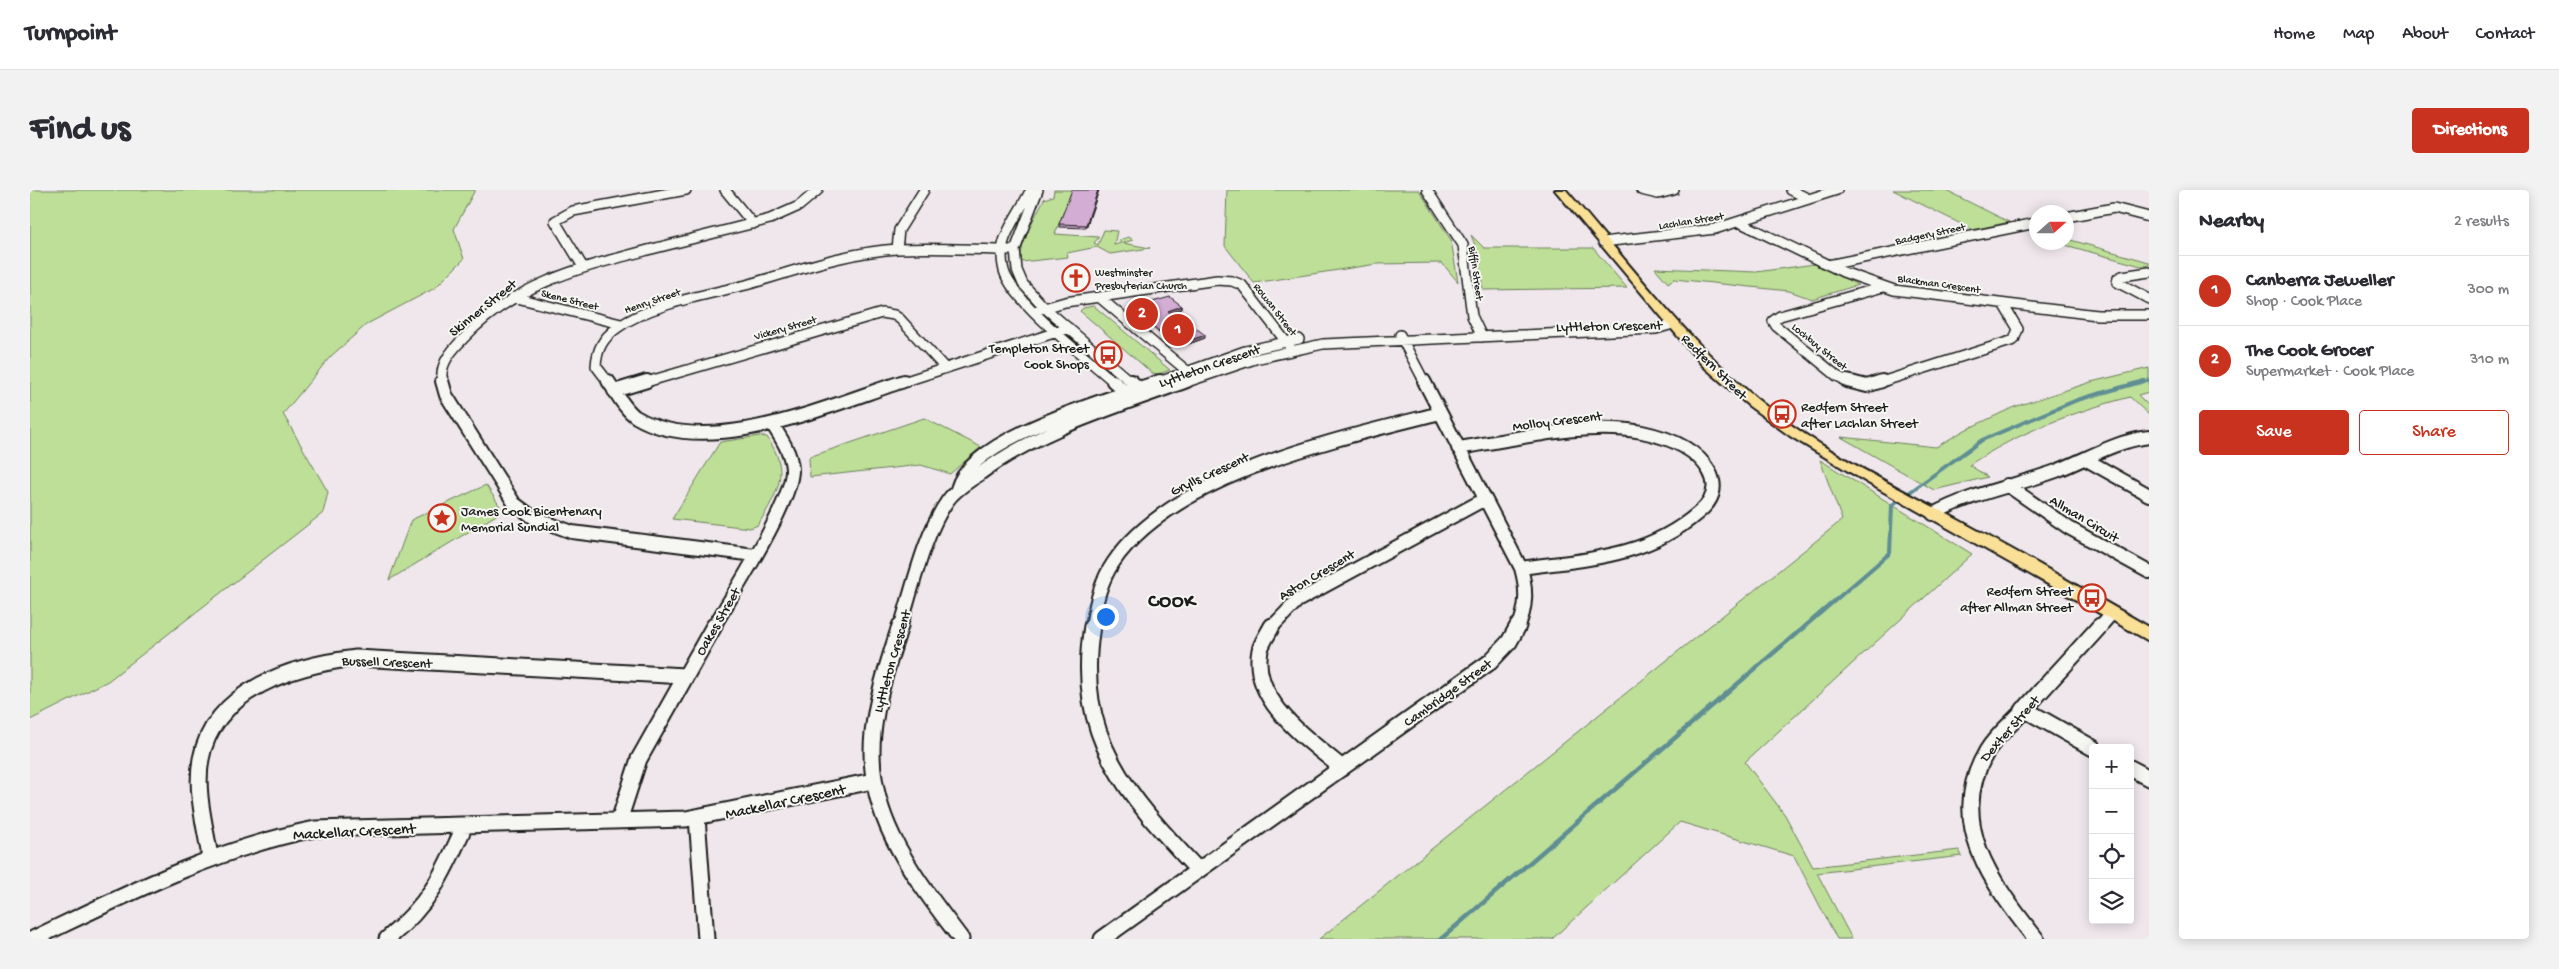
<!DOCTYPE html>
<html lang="en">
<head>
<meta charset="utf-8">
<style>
  :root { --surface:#fff; --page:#f2f2f3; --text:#2b2b33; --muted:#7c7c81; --line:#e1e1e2; --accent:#c8321e }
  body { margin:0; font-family:"Gochi Hand",sans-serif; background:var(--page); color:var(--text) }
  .controls { position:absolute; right:15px; bottom:15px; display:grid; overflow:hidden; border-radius:5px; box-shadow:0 2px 12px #0003 }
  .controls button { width:45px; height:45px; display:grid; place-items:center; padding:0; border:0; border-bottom:1px solid var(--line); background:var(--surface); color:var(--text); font:25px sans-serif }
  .compass { position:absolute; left:1999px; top:15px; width:45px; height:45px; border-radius:50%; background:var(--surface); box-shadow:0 2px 12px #0003; rotate:69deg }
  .you { position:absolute; left:1075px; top:426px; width:18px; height:18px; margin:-12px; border:4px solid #fff; border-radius:50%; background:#1a73e8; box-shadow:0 0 0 8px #1a73e833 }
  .badge { display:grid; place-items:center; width:32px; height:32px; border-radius:50%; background:var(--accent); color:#fff; font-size:16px; font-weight:700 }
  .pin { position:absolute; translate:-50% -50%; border:2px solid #fff; box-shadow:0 1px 5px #0006 }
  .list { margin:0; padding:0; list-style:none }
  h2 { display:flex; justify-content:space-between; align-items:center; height:65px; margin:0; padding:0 20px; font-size:21px }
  h2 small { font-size:16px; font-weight:400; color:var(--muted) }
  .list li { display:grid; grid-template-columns:32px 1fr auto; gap:15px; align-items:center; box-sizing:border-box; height:70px; padding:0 20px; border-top:1px solid var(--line) }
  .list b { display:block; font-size:19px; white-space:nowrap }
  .list p { margin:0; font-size:16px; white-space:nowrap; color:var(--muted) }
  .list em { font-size:16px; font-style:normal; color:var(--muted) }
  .actions { display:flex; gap:10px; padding:15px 20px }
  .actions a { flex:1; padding:11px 0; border:1px solid var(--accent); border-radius:5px; text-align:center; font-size:18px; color:var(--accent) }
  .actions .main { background:var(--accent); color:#fff }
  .icon { flex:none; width:28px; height:28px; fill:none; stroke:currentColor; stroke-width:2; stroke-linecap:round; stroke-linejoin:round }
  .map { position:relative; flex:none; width:2119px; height:749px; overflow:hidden; border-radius:5px }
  header { display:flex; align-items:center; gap:30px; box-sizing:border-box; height:70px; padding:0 25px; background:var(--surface); border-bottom:1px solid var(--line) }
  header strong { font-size:24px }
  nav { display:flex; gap:28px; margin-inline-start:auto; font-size:18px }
  .intro { display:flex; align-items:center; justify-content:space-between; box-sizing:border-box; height:120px; padding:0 30px }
  h1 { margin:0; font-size:35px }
  .button { padding:12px 22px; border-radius:5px; background:var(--accent); color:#fff; font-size:18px; font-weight:700 }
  main { display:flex; gap:30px; padding:0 30px }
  aside { flex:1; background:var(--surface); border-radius:5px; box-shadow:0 2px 12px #0003 }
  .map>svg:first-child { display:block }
  .green { fill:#bddf98; stroke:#6c7e5a }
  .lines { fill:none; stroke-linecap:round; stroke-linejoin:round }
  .stream-far2 { stroke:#5e8e93; stroke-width:2.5 }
  .stream-far1 { stroke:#5e8e93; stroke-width:4 }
  .stream { stroke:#5e8e93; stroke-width:4.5 }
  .minor-far2-casing { stroke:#1c1c1c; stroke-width:12 }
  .minor-far1-casing { stroke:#1c1c1c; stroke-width:16 }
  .minor-casing { stroke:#1c1c1c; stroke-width:19 }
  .major-casing { stroke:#1c1c1c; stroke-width:4 }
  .minor-far2 { stroke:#f6f6f2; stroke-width:9 }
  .minor-far1 { stroke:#f6f6f2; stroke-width:12 }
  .minor { stroke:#f6f6f2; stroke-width:15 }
  .major { fill:#fadf96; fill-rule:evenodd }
  .wall { fill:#b695b6; stroke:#1c1c1c }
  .shaded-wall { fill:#947994; stroke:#1c1c1c }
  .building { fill:#d4add4; stroke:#1c1c1c }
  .labels { text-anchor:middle; stroke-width:4; stroke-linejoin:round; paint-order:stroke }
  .far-street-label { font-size:11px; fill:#1c1c1c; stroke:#f6f6f2 }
  .far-poi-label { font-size:11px; fill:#1c1c1c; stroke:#f6f6f2; text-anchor:start }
  .street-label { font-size:14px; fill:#1c1c1c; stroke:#f6f6f2 }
  .poi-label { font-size:14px; fill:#1c1c1c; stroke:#f6f6f2; text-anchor:end }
  .near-street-label { font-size:16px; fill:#1c1c1c; stroke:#f6f6f2 }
  .district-label { font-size:19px; font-weight:bold; letter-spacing:1px; fill:#1c1c1c; stroke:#f6f6f2 }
</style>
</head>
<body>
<header>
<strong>Turnpoint</strong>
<nav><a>Home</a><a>Map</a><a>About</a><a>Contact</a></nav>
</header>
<div class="intro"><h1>Find us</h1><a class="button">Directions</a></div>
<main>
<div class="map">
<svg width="2119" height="749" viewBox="0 0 2119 749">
  <rect width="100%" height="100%" fill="#efe7ec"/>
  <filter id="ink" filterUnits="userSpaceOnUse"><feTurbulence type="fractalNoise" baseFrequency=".02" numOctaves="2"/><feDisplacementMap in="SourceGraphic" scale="10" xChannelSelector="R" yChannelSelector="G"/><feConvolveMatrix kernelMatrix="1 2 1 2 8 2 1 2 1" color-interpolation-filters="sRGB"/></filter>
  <g filter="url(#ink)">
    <path class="green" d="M 0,0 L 445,0 L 424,39 L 434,69 L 405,98 L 337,134 L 300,167 L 253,224 L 298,302 L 293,323 L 78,491 L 0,530 Z
      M 1024,0 L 1042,0 L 1025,44 L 1069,47 L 1064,53 L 1068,55 L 1074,40 L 1087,41 L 1084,55 L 1091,53 L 1089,50 L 1099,47 L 1103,50 L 1093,53 L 1120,58 L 1080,64 L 1067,57 L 1037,63 L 1038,67 L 991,72 C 990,50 1005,28 1014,9 L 1023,6 Z
      M 1197,0 L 1389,0 L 1421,50 L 1428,92 L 1412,73 L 1347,74 L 1224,93 L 1195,56 Z
      M 1863,0 L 1915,0 L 1979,32 L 1943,40 Z
      M 1441,45 L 1454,58 L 1563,58 L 1597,98 L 1453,100 L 1447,60 Z
      M 2037,49 L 2119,72 L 2119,75 L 2111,76 L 2028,53 L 2036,52 Z
      M 1785,74 L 1828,95 L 1782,109 L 1759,101 L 1644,89 L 1638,93 L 1625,78 L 1726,82 Z
      M 1063,116 L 1064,116 L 1140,180 L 1129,184 L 1122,183 L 1050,121 L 1053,118 Z
      M 2119,178 L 2119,202 L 2108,205 L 2119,216 L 2119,225 L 2100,207 C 2043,222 1989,242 1939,275 L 1958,287 L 1904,300 L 1811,247 L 1906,257 L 1935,240 L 1984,217 L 2061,192 Z
      M 894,228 L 951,257 L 920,284 L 891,275 L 780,287 L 779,267 Z
      M 730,246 L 737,247 C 761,282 748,302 728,335 L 720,338 L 642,329 L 690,252 Z
      M 1790,270 L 1942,364 L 1715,572 L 1755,625 L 1783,677 L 1929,660 L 1932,666 L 1787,683 L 1822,749 L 1807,749 L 1764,666 L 1650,632 L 1522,749 L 1289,749 L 1812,330 Z
      M 456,295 L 473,321 L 359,390 L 381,330 Z"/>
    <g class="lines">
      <path class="stream-far2" d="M 2109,193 L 2119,190"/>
      <path class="stream-far1" d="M 1773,438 L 1860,363 L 1862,315 L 1952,250 L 2047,210 L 2114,191"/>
      <path class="stream" d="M 1411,749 L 1775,436"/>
      <g class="minor-far2-casing">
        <path id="minor-far2" d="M 695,0 L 723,34
          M 1003,0 L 999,3 C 992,18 976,39 973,55 C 971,65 972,79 977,88 C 995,122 1055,166 1085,193
          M 1008,0 L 985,60 L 987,80 L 993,94 L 1015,118 L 1102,193
          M 1397,0 L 1433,55 L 1442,126 L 1452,147
          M 1611,0 L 1628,4 L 1644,0
          M 1761,0 L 1779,9
          M 2036,27 L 2084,18 L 2119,27
          M 1709,32 L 1813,82 L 1864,100 L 2067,125 L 2119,125
          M 1573,52 L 1685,39 L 1807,0
          M 867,59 L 869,40 L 894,0
          M 1798,75 L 2006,33
          M 553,77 L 525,31 L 543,21 L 656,0
          M 2119,82 L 2092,86 L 2088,88 L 2087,92 L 2119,109
          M 483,107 L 591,134
          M 1069,107 L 1163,186
          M 1004,121 L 1035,112 L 1187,90 L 1202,91 L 1212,95 L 1260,157
          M 1370,145 L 1395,193
          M 413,193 C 408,176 421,161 432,150 C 485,93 549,78 622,59 C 661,49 701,39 740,29 L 769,16 L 788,0
          M 579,193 L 566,176 C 567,159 573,148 587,138 C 620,114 676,105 716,95 C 765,81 816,62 867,59 C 906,57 946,60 985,60
          M 613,193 L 852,123 L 864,125 L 870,129 L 915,178
          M 870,193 L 1039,138
          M 1126,193 L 1215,161 L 1269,149
          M 1154,193 L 1225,169 L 1293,154 L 1626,139 L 1643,134
          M 1821,193 L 1807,186 L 1746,136 L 1743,131 L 1750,126 L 1853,97
          M 1848,193 L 1984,150 L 1988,139 L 1973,114"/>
      </g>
      <g class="minor-far1-casing">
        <path id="minor-far1" d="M 412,191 L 416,205 L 484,313 L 504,328 L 542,342 L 725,365
          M 578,191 C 586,202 595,220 606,227 C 678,270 800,215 874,191
          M 1083,191 L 1102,208
          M 1101,191 L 1114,203
          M 1394,191 L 1491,378 C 1497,399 1497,417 1488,438
          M 1817,191 L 1837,196 L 1852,191
          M 584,201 L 617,191
          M 1428,258 C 1484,250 1556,231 1612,242 C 1636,247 1666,258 1679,281 C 1689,298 1682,312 1668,323 C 1616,368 1556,369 1491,378
          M 2055,269 L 2119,305
          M 1977,295 L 2039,338 L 2119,382
          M 927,299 C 941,246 1081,209 1130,191
          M 1903,324 C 1942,303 1985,296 2026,281 C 2057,269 2085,251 2119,247
          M 683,438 C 702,405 763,312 762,279 C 761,262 751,248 742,234
          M 870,438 C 883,397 894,344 918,310 C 926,299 937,293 947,286 C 1009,239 1085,218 1157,191
          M 1062,438 C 1065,415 1070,392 1083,373 C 1142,284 1312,248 1410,223
          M 1241,438 L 1267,411 L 1455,309
          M 2069,438 L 2081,424"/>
      </g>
      <g class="minor-casing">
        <path id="minor" d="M 870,436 C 859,471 847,506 843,543 C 834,626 884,686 931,749
          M 1062,436 C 1044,547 1097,605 1168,680
          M 1242,436 C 1238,444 1232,452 1230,460 C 1220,511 1279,550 1312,578
          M 1994,519 L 2063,558
          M 2100,578 L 2119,588
          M 667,627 L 676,749
          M 589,631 L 609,569 L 684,436
          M 180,667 C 175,635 165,601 171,569 C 184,499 265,475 326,468 L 655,486
          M 3,749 C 95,705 184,659 285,639 L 656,629 L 843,591
          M 357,749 C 400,714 413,684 435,635
          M 1072,749 L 1460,472 L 1479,452 L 1488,436
          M 2006,749 C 1962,693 1915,632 1957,561 C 1966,546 1981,534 1993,521 C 2018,493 2044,465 2070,436"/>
      </g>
      <g class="major-casing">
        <path id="major" d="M 1525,0 L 1536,0 C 1597,71 1655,148 1727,209 C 1785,257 1855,291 1921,326 C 1988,362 2053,399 2119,437 L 2119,451 L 1838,293 L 1760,246 L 1719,216 L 1672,175 Z"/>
      </g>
      <use href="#minor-far2" class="minor-far2"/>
      <use href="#minor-far1" class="minor-far1"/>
      <use href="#minor" class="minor"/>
      <use href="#major" class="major"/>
    </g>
    <path class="wall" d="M 1069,0 L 1056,38 L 1029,37 L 1029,34 Z
      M 1152,116 L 1152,119 L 1140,123 L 1159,138 L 1175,148 L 1150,157 L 1131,142 L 1129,143 L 1101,121 L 1101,118 Z"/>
    <path class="shaded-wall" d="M 1068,0 L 1069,0 L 1056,38 L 1056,35 Z
      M 1152,116 L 1152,119 L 1138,124 L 1138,121 Z
      M 1175,145 L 1175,148 L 1150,157 L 1150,154 Z"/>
    <path class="building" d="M 1042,0 L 1068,0 L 1056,35 L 1029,34 Z
      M 1140,107 L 1152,116 L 1138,121 L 1159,138 L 1163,136 L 1175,145 L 1150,154 L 1132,140 L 1129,141 L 1101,118 Z"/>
  </g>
  <defs>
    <g id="church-ring" transform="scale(1.4375)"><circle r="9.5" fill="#f6f6f2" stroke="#c8321e" stroke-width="1.5"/><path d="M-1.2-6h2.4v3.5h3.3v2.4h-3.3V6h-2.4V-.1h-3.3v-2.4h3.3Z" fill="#c8321e"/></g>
    <g id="bus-ring" transform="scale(1.4375)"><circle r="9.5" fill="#f6f6f2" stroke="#c8321e" stroke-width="1.5"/><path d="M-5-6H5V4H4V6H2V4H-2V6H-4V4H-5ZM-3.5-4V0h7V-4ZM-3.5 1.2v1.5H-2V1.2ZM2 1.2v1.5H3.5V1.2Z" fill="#c8321e"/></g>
    <g id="sight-ring" transform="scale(1.4375)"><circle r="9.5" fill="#f6f6f2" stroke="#c8321e" stroke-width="1.5"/><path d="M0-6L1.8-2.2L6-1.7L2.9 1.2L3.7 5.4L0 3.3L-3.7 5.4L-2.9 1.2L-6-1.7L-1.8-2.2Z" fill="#c8321e"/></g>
  </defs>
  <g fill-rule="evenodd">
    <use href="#church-ring" x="1046" y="88"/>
    <use href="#bus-ring" x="1078" y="165"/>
    <use href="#bus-ring" x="1752" y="224"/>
    <use href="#sight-ring" x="412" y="328"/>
    <use href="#bus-ring" x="2062" y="408"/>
  </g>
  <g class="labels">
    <g class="far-street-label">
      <text transform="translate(1661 30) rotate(-9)" y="4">Lachlan Street</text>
      <text transform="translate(1900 43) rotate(-12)" y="4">Badgery Street</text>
      <text transform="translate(1447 83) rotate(82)" y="4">Biffin Street</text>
      <text transform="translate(1909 93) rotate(8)" y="4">Blackman Crescent</text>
      <text transform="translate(540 109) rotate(14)" y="4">Skene Street</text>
      <text transform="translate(622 110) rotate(-19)" y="4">Henry Street</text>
      <text transform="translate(1246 119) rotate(52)" y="4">Rowan Street</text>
      <text transform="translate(755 137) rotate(-16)" y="4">Vickery Street</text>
      <text transform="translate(1790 156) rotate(39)" y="4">Lochbuy Street</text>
    </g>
    <g class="far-poi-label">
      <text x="1065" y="86">Westminster<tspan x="1065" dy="13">Presbyterian Church</tspan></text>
    </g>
    <g class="street-label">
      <text transform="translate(452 117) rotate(-39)" y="5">Skinner Street</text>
      <text transform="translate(1579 135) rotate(-1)" y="5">Lyttleton Crescent</text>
      <text transform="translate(1179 175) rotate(-19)" y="5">Lyttleton Crescent</text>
      <text transform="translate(1685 176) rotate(45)" y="5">Redfern Street</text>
      <text transform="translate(1527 230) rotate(-7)" y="5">Molloy Crescent</text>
      <text transform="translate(1179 283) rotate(-25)" y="5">Grylls Crescent</text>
      <text transform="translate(2055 328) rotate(31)" y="5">Allman Circuit</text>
      <text transform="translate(1286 384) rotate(-31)" y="5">Aston Crescent</text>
      <text transform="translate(687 431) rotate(-60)" y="5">Oakes Street</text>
      <text transform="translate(357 471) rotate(2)" y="5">Bussell Crescent</text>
      <text transform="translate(861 471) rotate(-74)" y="5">Lyttleton Crescent</text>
      <text transform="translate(1417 502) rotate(-36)" y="5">Cambridge Street</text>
      <text transform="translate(1979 538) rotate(-49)" y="5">Dexter Street</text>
    </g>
    <g class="poi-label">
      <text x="1059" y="162">Templeton Street<tspan x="1059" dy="16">Cook Shops</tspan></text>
      <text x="1771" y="221" text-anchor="start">Redfern Street<tspan x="1771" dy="16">after Lachlan Street</tspan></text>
      <text x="431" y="325" text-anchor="start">James Cook Bicentenary<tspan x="431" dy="16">Memorial Sundial</tspan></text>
      <text x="2043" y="405">Redfern Street<tspan x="2043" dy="16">after Allman Street</tspan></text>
    </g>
    <g class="near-street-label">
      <text transform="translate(755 610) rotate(-12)" y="6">Mackellar Crescent</text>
      <text transform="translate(324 640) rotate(-3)" y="6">Mackellar Crescent</text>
    </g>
    <g class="district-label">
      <text x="1142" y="416">COOK</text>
    </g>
  </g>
</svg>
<div class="controls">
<button>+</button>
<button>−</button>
<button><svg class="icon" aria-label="locate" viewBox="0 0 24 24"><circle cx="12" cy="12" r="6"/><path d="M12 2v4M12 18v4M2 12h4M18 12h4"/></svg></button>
<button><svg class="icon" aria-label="layers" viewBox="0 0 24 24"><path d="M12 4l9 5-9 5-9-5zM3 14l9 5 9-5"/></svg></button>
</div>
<svg class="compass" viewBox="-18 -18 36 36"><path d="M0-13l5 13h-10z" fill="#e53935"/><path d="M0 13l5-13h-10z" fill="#7c7c81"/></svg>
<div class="you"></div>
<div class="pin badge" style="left:1148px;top:140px">1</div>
<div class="pin badge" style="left:1112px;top:124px">2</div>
</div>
<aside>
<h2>Nearby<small>2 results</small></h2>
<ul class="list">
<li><span class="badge">1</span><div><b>Canberra Jeweller</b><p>Shop · Cook Place</p></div><em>300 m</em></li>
<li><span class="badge">2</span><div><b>The Cook Grocer</b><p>Supermarket · Cook Place</p></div><em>310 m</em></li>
</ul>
<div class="actions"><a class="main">Save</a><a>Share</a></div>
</aside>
</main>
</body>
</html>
